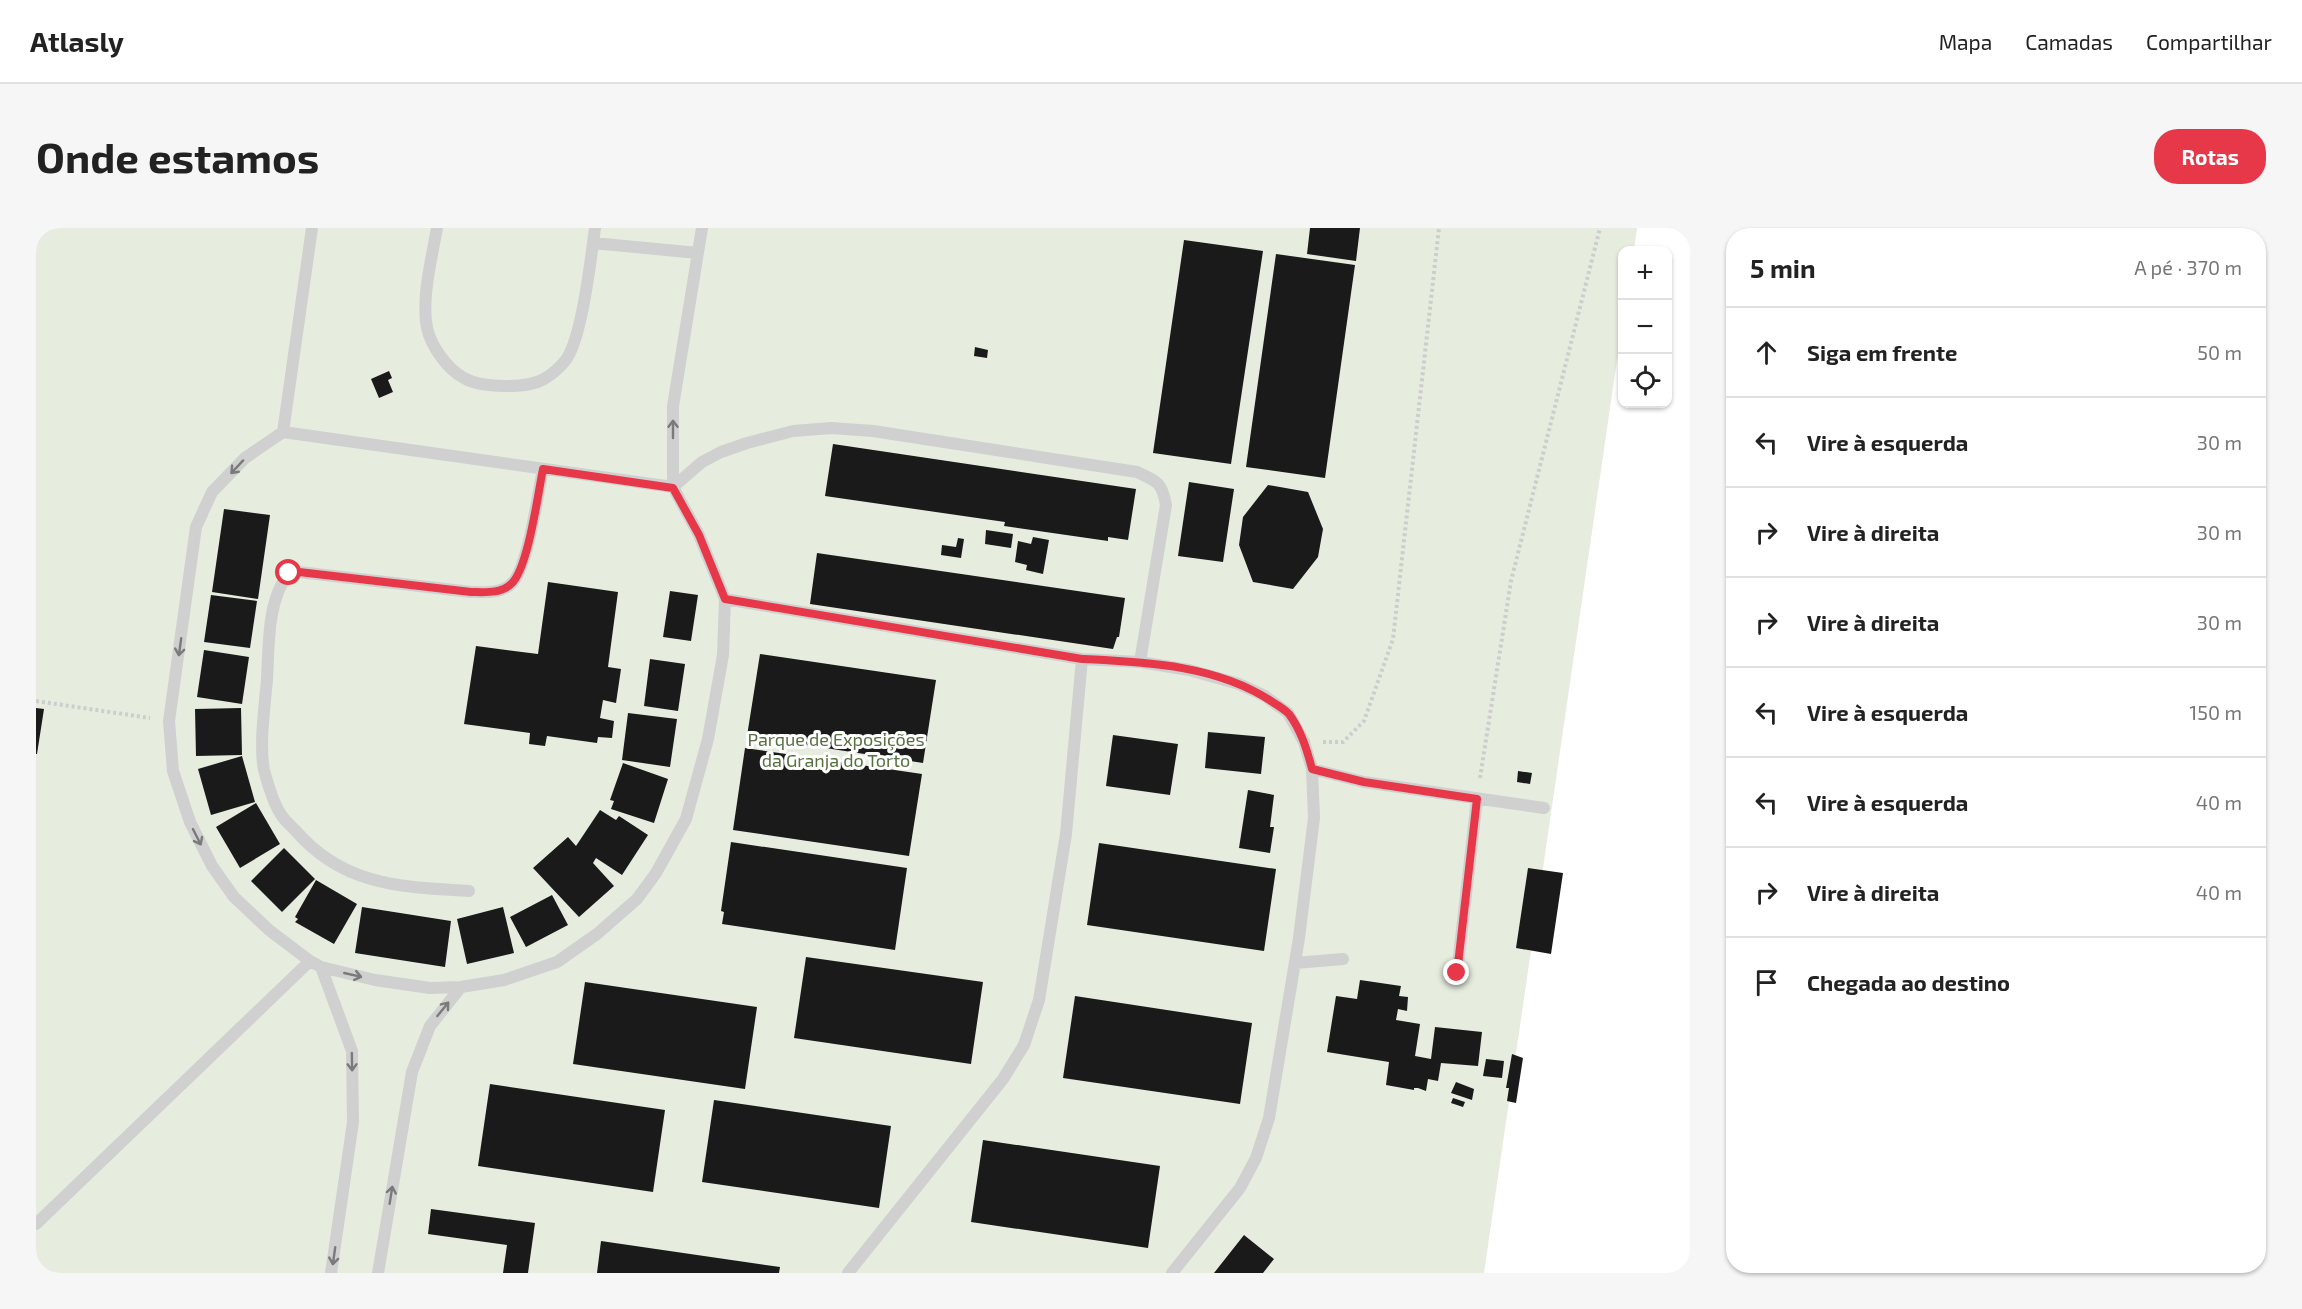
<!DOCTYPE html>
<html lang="pt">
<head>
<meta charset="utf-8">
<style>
  :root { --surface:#fff; --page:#f6f6f6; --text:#222; --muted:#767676; --line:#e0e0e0; --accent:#e63848 }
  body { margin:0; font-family:"Exo 2",sans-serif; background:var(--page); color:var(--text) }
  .controls { position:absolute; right:18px; top:18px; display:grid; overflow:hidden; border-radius:12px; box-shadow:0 2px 4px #0004 }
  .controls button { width:54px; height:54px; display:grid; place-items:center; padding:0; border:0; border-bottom:2px solid var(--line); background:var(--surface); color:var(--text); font:30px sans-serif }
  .stop { position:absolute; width:18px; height:18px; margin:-14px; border:4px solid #e63848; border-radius:50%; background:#fff }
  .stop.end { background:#e63848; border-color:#fff; box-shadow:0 2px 6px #0008 }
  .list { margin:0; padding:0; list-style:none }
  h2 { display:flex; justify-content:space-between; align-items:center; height:78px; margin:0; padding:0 24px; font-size:26px }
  h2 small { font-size:20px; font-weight:400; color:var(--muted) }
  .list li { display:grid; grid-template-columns:39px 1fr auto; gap:18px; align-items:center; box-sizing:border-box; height:90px; padding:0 24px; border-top:2px solid var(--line) }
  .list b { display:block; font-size:22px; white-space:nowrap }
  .list em { font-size:20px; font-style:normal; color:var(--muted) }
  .icon { flex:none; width:33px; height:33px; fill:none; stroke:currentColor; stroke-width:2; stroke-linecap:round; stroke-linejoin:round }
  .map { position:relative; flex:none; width:1654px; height:1045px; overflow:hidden; border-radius:24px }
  header { display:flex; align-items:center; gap:36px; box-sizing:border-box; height:84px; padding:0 30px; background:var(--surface); border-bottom:2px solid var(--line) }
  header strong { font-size:28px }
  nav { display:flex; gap:33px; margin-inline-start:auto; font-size:21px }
  .intro { display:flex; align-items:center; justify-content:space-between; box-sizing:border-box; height:144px; padding:0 36px }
  h1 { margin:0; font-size:42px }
  .button { padding:15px 27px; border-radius:24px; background:var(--accent); color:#fff; font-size:21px; font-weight:700 }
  main { display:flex; gap:36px; padding:0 36px }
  aside { flex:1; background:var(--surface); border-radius:24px; box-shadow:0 2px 4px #0004 }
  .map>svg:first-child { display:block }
  .green { fill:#e6ecde }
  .building { fill:#1a1a1a }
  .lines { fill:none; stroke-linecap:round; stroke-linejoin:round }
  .path { stroke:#cdcdcd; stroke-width:4; stroke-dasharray:3 3; stroke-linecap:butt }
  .lane { stroke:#d0d0d0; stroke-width:12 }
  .oneway { stroke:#7a7a7a }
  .route { stroke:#e63848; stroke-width:8 }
  .labels { text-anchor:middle; stroke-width:6; stroke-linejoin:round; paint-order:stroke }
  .park-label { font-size:18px; fill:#56703f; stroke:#fff }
</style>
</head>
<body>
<header>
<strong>Atlasly</strong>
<nav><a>Mapa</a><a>Camadas</a><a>Compartilhar</a></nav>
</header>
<div class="intro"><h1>Onde estamos</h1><a class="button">Rotas</a></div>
<main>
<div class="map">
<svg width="1654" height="1045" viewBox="0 0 1654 1045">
  <rect width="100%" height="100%" fill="#fff"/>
  <path class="green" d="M 0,0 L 1601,0 L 1598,22 L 1586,22 L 1586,98 L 1448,1045 L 0,1045 Z"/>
  <path class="building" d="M 1274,0 L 1324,0 L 1320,33 L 1271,26 Z
    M 1148,12 L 1227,23 L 1195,236 L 1117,225 Z
    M 1240,26 L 1319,37 L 1289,250 L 1210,239 Z
    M 939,119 L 952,122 L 951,130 L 938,128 Z
    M 353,143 L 356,150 L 352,152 L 357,164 L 343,170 L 335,151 Z
    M 797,216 L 1100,261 L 1092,312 L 1072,309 L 1072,313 L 968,298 L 969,294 L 789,268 Z
    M 1153,254 L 1198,261 L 1187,334 L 1142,328 Z
    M 1232,257 L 1272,264 L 1287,301 L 1282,329 L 1257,361 L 1217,354 L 1203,317 L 1207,289 Z
    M 188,281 L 234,287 L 222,371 L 176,364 Z
    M 950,302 L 977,306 L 975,320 L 949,316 Z
    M 997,309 L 1013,312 L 1007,346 L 990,342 L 991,337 L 979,334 L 982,313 L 995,316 Z
    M 922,310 L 928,311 L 925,330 L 905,327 L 906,317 L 920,319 Z
    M 781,325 L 1089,370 L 1083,409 L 1081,409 L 1077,421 L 774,376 Z
    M 512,354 L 582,364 L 572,439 L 585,441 L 580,475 L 567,472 L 564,490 L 578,493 L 576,510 L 562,509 L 561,515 L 511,508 L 509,518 L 493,516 L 494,505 L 428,496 L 440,418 L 502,426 Z
    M 634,363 L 662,367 L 655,413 L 627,409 Z
    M 175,367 L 221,373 L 214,420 L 168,414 Z
    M 168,422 L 213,429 L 206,476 L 161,469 Z
    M 724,426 L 900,452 L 887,535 L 711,508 Z
    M 614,431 L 649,436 L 642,483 L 608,478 Z
    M 0,480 L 8,481 L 1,526 L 0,526 Z
    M 205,480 L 206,527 L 160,528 L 159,481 Z
    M 592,485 L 641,491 L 634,539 L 586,532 Z
    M 1172,504 L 1229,509 L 1225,546 L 1169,540 Z
    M 1077,507 L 1142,516 L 1134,567 L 1070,558 Z
    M 709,520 L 886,546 L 873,628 L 697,602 Z
    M 206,528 L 219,574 L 175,587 L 162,541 Z
    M 587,535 L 632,551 L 618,595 L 575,581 L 578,573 L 574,572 Z
    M 1482,543 L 1496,545 L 1494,556 L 1481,554 Z
    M 1212,562 L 1238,567 L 1234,599 L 1238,599 L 1234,625 L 1203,620 Z
    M 220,575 L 244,616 L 204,640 L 180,599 Z
    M 564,582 L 580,592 L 583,588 L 612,607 L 586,647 L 560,630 L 557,635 L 578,658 L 543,689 L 497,640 L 532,609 L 540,618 Z
    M 695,614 L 871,640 L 859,722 L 686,696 L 688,684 L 685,683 Z
    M 1063,615 L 1240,641 L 1228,723 L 1051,697 Z
    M 248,620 L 279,651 L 246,684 L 215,653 Z
    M 1492,640 L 1527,645 L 1515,726 L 1480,720 Z
    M 280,652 L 321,676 L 298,716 L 259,694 L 262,691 L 259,689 Z
    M 516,667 L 532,697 L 490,719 L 474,689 Z
    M 326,679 L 415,693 L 409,739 L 319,725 Z
    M 467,679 L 478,725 L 431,736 L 421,691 Z
    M 770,729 L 947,754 L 935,836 L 758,810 Z
    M 1324,752 L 1365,758 L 1363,768 L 1372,769 L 1371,783 L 1362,781 L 1360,792 L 1384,796 L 1379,828 L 1395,831 L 1399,799 L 1446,804 L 1442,838 L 1405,835 L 1402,853 L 1392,851 L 1390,863 L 1382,860 L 1378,860 L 1378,862 L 1350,857 L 1353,834 L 1291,824 L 1300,768 L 1321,771 Z
    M 549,754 L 721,779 L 709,861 L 537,836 Z
    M 1039,768 L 1216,795 L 1204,876 L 1027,850 Z
    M 1476,826 L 1487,830 L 1480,875 L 1471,873 L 1473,860 L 1470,860 Z
    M 1450,831 L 1468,833 L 1466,850 L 1447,848 Z
    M 1420,854 L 1438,861 L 1436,872 L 1415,865 Z
    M 454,856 L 629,882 L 617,964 L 442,938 Z
    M 1417,870 L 1429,874 L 1427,879 L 1415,875 Z
    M 678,872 L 855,898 L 843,980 L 666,954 Z
    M 947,912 L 1124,938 L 1112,1020 L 935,994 Z
    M 395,981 L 499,995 L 492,1045 L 467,1045 L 471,1017 L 392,1006 Z
    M 1208,1007 L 1238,1031 L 1227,1045 L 1178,1045 Z
    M 565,1013 L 744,1039 L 743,1045 L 561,1045 Z"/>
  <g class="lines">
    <path class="path" d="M 0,473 L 114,490
      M 1287,514 L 1307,514 L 1328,493 L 1357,411 L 1403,0
      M 1444,550 L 1475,353 L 1564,0"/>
    <path class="lane" d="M 401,0 C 396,29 385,71 391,100 C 395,118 411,141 428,150 C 445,160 491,161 508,151 C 515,147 524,139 529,133 C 546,112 555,29 559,0
      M 666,0 L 637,178 L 637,259 L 663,307 L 689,371 L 687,427 L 672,511 L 650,591 L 620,645 L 601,671 L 561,706 L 521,734 L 468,752 L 425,759 L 394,760 L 339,752 L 285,739 L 274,733 L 233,702 L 198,669 L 176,638 L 154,594 L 137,543 L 133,493 L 160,299 L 176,264 L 209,230 L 247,204 L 637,259 L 666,234 L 685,224 L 711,215 L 757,203 L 795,200 L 837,203 L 1101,244 C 1121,253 1126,254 1130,277 L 1104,434
      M 557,15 L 662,25
      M 247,204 L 276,0
      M 689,371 L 1046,431 L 1104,434 L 1153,442 L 1203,456 L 1229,468 L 1252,485 L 1268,514 L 1276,541 L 1278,590 L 1263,710 L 1233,890 L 1220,930 L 1204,960 L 1136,1045
      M 1276,541 L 1328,554 L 1508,580
      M 433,663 C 365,659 307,658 259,602 C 254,597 247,591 244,585 C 238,576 231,553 228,542 C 223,516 229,477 231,451 C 233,417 231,372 253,345 L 263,344 L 435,364 C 448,364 465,366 475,356 C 492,342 502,264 507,241
      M 1259,735 L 1307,731
      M 285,739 L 316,823 L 317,894 L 295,1045
      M 1421,745 L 1441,571
      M 0,996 L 274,733
      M 342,1045 L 376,844 L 394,798 L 425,759
      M 812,1045 L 967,851 L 988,817 L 1003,772 L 1030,606 L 1046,431"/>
  </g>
  <defs><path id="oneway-shaft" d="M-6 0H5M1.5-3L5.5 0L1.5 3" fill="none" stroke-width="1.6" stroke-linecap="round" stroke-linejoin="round" transform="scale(1.5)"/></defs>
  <g class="oneway">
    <use href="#oneway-shaft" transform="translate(637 201) rotate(-90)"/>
    <use href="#oneway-shaft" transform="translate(201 239) rotate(133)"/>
    <use href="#oneway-shaft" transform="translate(144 419) rotate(98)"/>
    <use href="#oneway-shaft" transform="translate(161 609) rotate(63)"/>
    <use href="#oneway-shaft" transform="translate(317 747) rotate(13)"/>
    <use href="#oneway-shaft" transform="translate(407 781) rotate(-51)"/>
    <use href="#oneway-shaft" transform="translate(316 834) rotate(89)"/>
    <use href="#oneway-shaft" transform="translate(355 967) rotate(-81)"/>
    <use href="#oneway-shaft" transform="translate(298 1028) rotate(98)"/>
  </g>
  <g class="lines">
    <path class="route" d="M 253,345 L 263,344 L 435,364 C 448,364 465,366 475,356 C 492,342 502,265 507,241 L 637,260 L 663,307 L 689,371 L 1046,431 C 1110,434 1183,437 1238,475 C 1243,478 1249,482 1253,486 C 1265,502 1271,522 1276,541 L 1328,554 L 1441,571 L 1421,745"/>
  </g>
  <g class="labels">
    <g class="park-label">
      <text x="800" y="518">Parque de Exposições<tspan x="800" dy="21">da Granja do Torto</tspan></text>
    </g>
  </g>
</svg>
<div class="controls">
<button>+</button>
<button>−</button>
<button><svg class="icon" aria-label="locate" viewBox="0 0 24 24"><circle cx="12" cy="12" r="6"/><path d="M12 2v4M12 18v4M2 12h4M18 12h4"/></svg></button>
</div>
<div class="stop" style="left:253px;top:345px"></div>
<div class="stop end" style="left:1421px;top:745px"></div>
</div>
<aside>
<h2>5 min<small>A pé · 370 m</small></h2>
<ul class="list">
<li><svg class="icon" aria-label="ahead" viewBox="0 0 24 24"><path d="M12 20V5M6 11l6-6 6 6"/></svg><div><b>Siga em frente</b></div><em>50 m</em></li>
<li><svg class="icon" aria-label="left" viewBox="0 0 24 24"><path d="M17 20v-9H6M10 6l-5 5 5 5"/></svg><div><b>Vire à esquerda</b></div><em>30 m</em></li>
<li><svg class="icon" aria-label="right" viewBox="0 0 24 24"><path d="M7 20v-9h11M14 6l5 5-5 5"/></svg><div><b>Vire à direita</b></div><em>30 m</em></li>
<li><svg class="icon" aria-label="right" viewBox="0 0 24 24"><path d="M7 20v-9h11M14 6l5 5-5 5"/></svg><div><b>Vire à direita</b></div><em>30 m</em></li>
<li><svg class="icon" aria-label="left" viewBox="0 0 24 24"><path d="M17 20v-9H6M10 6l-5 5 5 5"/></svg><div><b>Vire à esquerda</b></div><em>150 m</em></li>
<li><svg class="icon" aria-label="left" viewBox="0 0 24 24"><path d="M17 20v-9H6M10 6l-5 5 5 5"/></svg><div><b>Vire à esquerda</b></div><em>40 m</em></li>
<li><svg class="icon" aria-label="right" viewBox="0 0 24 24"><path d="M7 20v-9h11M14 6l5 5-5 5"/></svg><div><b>Vire à direita</b></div><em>40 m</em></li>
<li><svg class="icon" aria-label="arrive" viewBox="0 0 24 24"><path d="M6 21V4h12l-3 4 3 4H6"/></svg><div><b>Chegada ao destino</b></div></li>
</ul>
</aside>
</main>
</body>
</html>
